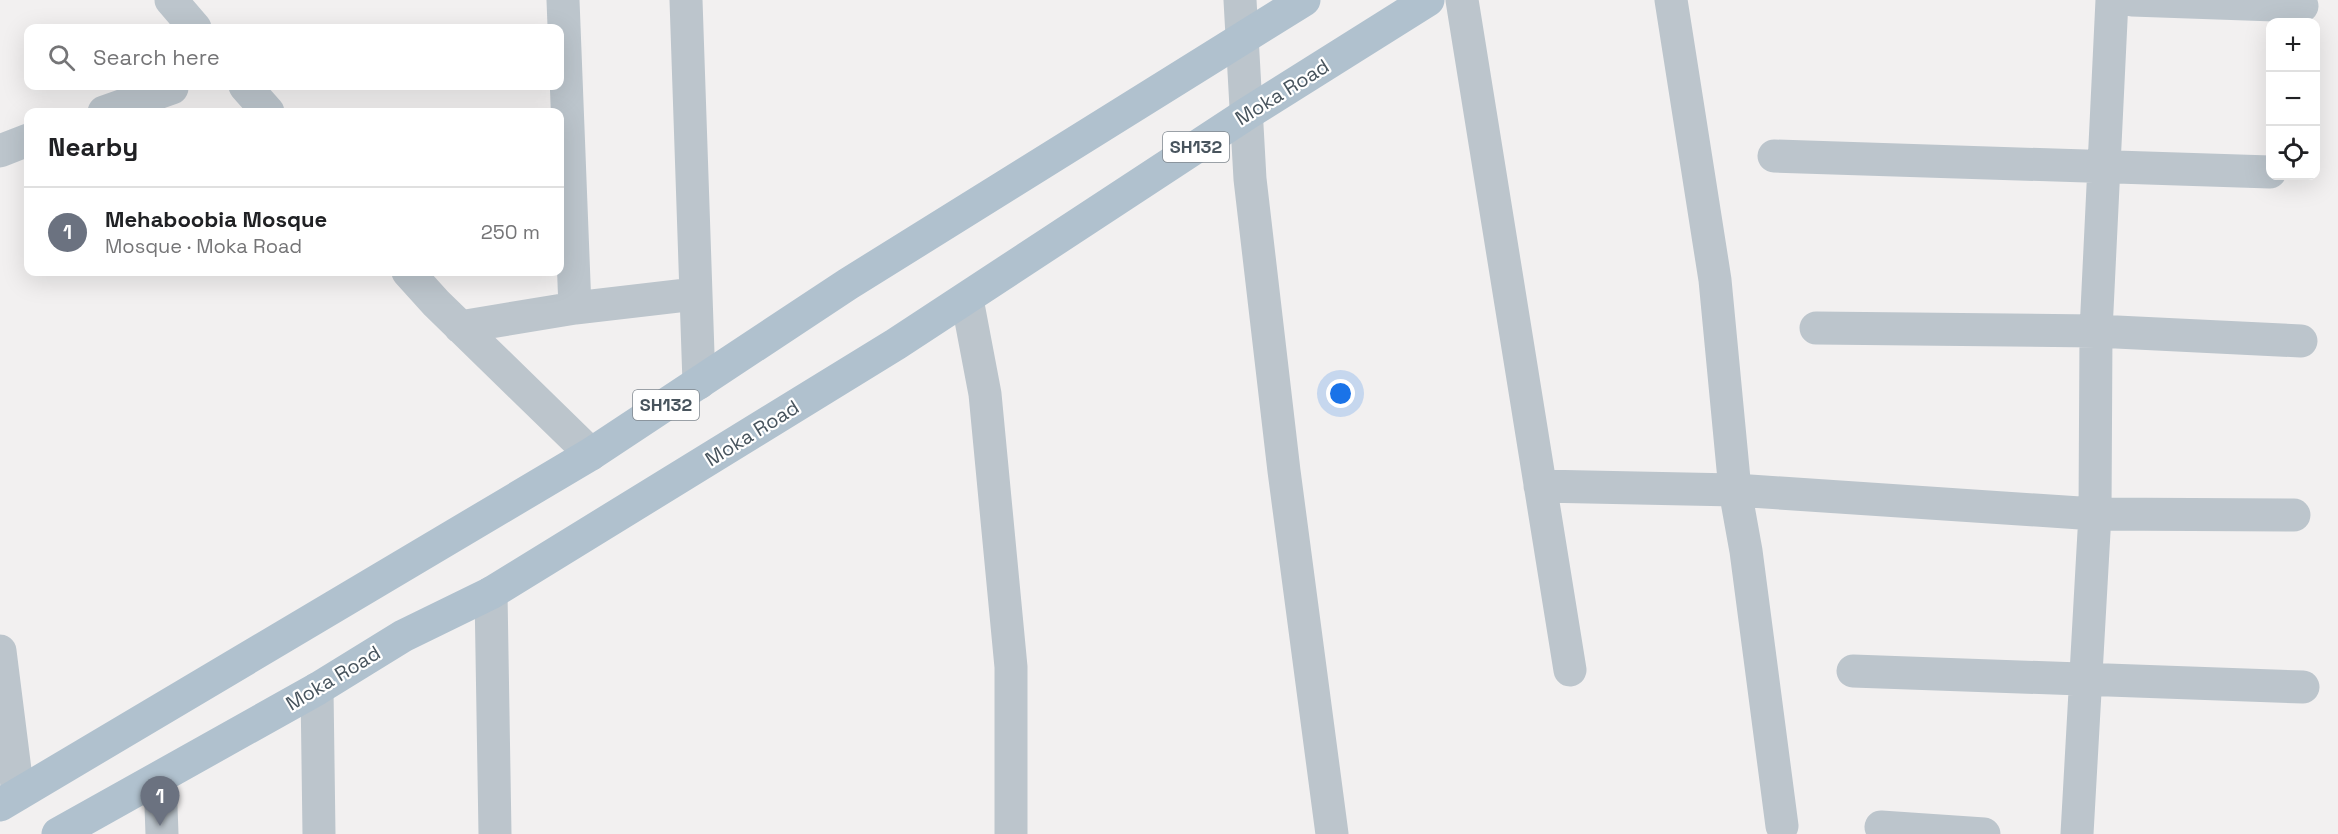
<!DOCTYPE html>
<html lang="en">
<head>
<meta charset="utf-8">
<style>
  :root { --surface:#fff; --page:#f2f2f2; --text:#202124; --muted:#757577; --line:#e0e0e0; --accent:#7c3aed }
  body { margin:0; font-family:"Space Grotesk",sans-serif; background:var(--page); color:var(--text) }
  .controls { position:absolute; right:18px; top:18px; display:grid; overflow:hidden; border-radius:12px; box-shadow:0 6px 24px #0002 }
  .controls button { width:54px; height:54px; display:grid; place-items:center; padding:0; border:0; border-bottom:2px solid var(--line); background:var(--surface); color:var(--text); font:30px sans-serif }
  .you { position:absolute; left:1341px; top:394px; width:21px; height:21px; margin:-15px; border:4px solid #fff; border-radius:50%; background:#1a73e8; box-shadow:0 0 0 9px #1a73e833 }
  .badge { display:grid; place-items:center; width:39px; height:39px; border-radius:50%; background:var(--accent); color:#fff; font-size:20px; font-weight:700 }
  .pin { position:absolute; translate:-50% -50px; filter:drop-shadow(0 2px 3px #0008) }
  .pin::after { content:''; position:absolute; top:32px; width:21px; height:18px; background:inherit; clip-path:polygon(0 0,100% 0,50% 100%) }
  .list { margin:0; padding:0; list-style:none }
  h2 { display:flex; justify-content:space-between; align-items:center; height:78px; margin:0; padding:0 24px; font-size:26px }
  h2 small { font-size:20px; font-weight:400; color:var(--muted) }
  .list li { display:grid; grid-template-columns:39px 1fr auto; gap:18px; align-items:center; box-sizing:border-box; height:90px; padding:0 24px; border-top:2px solid var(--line) }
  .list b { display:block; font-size:22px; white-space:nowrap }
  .list p { margin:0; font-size:20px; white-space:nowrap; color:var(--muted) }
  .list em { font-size:20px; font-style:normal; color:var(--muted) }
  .icon { flex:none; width:33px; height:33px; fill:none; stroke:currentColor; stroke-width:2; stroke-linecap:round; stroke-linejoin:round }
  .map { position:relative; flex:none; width:2338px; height:834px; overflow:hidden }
  .search { position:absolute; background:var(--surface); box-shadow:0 6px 24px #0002; left:24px; top:24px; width:540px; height:66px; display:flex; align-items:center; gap:15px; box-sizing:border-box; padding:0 21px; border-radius:12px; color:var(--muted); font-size:22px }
  .panel { position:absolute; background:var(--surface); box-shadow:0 6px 24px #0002; left:24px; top:108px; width:540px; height:168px; border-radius:12px }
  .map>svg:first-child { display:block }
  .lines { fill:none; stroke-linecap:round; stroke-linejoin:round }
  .minor { stroke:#bcc5cc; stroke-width:33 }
  .major { stroke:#b0c1ce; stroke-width:33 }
  .labels { text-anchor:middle; stroke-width:4.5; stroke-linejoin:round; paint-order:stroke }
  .shield { fill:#fff; stroke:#7f878e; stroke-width:1.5 }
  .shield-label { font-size:18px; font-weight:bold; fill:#48545d }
  .street-label { font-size:20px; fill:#48545d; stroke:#fff }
</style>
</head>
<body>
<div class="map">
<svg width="2338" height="834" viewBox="0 0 2338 834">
  <rect width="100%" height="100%" fill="#f2f0f0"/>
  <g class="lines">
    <path class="minor" d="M 171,0 L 195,28
      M 563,0 L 575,308
      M 686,0 L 699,383
      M 1240,0 L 1250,179 L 1284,471 L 1332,834
      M 1462,0 L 1570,670
      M 1671,0 L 1715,280 L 1735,490 L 1746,551 L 1782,826
      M 2132,0 L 2302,6
      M 245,86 L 268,112
      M 104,112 L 172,88
      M 0,151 L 28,140
      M 1774,156 L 2270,172
      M 408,272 L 436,303 L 591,454
      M 967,299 L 985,394 L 1011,667 L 1011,834
      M 460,327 L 575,308 L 695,294
      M 1816,328 L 2096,331 L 2301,341
      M 1540,486 L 1735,490 L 2095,514 L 2294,515
      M 491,593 L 495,834
      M 0,651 L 18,794
      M 1853,671 L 2303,687
      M 317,689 L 319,834
      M 160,778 L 162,834
      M 1881,827 L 1984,834
      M 2077,834 L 2095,514 L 2096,331 L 2112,0"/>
    <path class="major" d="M 0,805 L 591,454 L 848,284 L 1304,0
      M 58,834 L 317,689 L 403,636 L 491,593 L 896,344 L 1248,113 L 1428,0"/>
  </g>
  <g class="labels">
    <g class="shield">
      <rect x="1163" y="132" width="66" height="30" rx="4.5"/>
      <rect x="633" y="390" width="66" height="30" rx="4.5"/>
    </g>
    <g class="shield-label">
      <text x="1196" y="153">SH132</text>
      <text x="666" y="411">SH132</text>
    </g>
    <g class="street-label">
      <text transform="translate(1282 92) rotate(-32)" y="7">Moka Road</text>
      <text transform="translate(752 433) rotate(-32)" y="7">Moka Road</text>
      <text transform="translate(333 678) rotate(-31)" y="7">Moka Road</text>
    </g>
  </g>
</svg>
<div class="controls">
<button>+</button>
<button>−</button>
<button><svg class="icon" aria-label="locate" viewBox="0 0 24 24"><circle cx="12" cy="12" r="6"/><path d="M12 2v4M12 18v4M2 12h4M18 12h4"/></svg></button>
</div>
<div class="you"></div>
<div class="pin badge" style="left:160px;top:826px;background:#6b7280">1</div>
<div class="search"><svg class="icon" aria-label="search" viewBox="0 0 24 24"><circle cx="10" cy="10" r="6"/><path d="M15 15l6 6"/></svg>Search here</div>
<section class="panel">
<h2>Nearby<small></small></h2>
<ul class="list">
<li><span class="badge" style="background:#6b7280">1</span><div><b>Mehaboobia Mosque</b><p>Mosque · Moka Road</p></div><em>250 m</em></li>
</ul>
</section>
</div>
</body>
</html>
